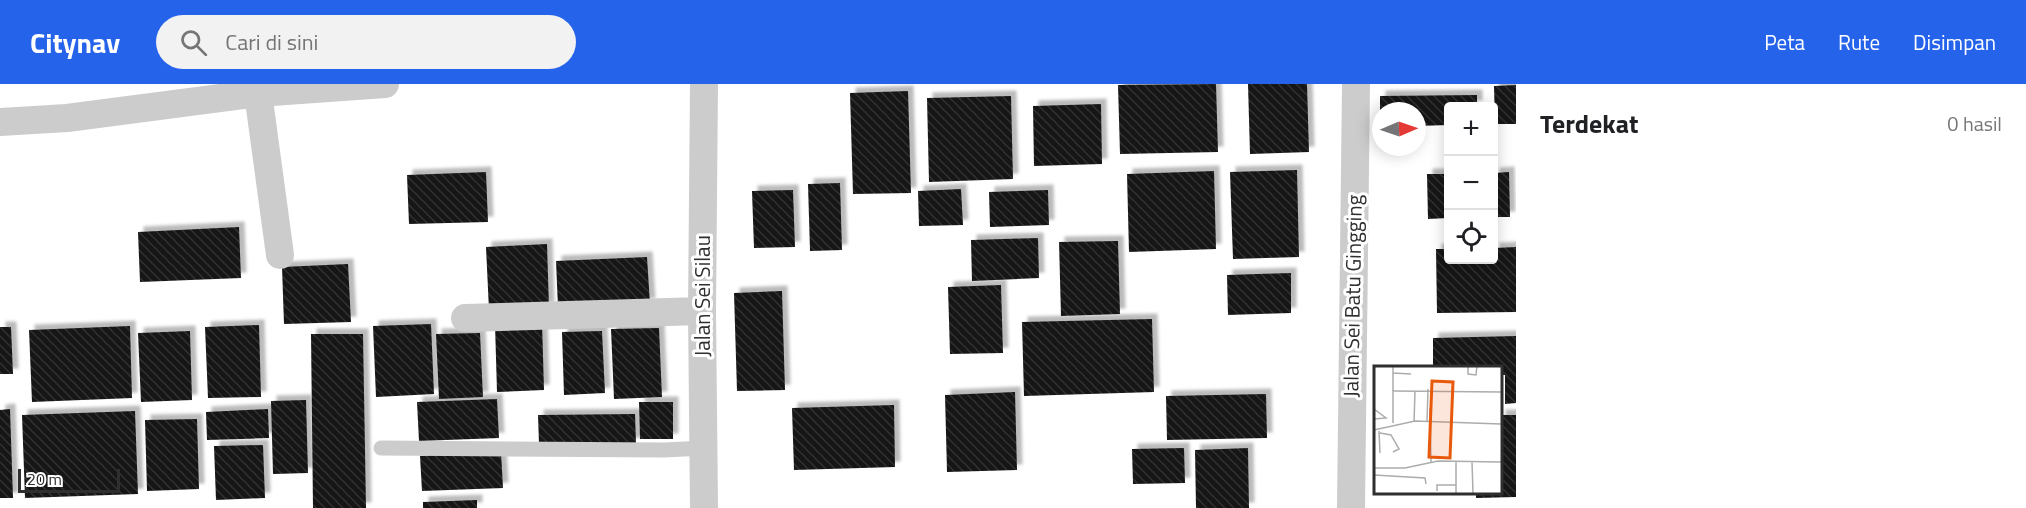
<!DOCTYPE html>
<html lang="id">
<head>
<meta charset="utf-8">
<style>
  :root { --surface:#fff; --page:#f2f2f2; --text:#202124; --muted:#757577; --line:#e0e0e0; --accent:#2563eb }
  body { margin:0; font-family:"Titillium Web",sans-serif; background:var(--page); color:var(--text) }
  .controls { position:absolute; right:18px; top:18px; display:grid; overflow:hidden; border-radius:6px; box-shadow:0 3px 15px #0003 }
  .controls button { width:54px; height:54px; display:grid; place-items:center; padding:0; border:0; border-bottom:2px solid var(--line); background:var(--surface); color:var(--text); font:30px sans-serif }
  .compass { position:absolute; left:1372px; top:18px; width:54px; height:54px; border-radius:50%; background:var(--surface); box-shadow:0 3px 15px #0003; rotate:88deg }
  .scale { position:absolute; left:18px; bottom:15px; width:102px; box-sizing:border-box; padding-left:6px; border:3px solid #2f2f2f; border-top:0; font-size:16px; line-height:21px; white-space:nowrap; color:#2f2f2f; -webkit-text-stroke:4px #fff; paint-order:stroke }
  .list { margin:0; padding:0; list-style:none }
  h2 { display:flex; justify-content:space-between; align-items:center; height:78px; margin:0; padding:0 24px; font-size:26px }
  h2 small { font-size:20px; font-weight:400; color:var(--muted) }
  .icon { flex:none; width:33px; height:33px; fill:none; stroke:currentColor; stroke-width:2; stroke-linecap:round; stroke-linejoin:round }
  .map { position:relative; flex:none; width:1516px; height:424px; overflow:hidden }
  header { display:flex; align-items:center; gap:36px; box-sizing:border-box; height:84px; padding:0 30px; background:var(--accent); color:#fff }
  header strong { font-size:28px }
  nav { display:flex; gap:33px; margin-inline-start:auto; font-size:21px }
  .search { width:420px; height:54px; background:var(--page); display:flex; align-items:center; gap:15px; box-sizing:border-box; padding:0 21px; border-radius:33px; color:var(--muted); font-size:22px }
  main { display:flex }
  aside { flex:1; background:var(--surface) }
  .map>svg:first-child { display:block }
  .building { fill:url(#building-back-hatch); filter:url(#shadow) }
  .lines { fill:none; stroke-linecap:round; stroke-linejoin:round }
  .service { stroke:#ccc; stroke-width:15 }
  .minor { stroke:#ccc; stroke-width:28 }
  .labels { text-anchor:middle; stroke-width:6; stroke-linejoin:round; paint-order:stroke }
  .street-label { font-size:21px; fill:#2f2f2f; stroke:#fff }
  .inset-road { fill:none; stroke:#acacac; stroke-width:1.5 }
  .view { fill:#e8590c; fill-opacity:0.15; stroke:#e8590c; stroke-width:3 }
  .inset-edge { fill:none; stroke:#2f2f2f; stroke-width:3 }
</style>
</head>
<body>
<header>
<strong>Citynav</strong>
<div class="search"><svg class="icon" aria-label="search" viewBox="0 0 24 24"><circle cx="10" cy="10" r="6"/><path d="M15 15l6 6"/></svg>Cari di sini</div>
<nav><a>Peta</a><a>Rute</a><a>Disimpan</a></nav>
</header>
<main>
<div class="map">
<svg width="1516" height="424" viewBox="0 0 1516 424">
  <defs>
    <pattern id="building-back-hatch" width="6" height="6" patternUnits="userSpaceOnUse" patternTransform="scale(1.5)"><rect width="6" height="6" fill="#161616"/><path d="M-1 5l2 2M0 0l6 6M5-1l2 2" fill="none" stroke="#303030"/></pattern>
    <filter id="shadow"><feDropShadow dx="5.5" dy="-5.5" stdDeviation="1.5" flood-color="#0004"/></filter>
  </defs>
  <rect width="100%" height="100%" fill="#fff"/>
  <path class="building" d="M 1216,0 L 1218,68 L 1120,70 L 1118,1 Z
    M 1248,0 L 1307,0 L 1309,68 L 1250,70 Z
    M 1516,1 L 1516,40 L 1495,40 L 1494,2 Z
    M 908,7 L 911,109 L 853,110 L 850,9 Z
    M 1477,11 L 1477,22 L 1448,22 L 1448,41 L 1417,42 L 1417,27 L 1380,27 L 1380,12 Z
    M 1011,12 L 1013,95 L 929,98 L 927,14 Z
    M 1101,20 L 1102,80 L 1034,82 L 1033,22 Z
    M 1297,86 L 1299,173 L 1233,175 L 1230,88 Z
    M 1214,87 L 1216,165 L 1129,168 L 1127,90 Z
    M 486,88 L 488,138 L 409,140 L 407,91 Z
    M 1509,88 L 1510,133 L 1494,133 L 1494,89 Z
    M 1427,90 L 1448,90 L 1448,134 L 1428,135 Z
    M 840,99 L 842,166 L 810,167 L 808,100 Z
    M 961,105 L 963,141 L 919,142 L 918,107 Z
    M 793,106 L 795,163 L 754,164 L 752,107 Z
    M 1048,106 L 1049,141 L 990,143 L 989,108 Z
    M 239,143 L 241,194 L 140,198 L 138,148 Z
    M 1038,154 L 1039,194 L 972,197 L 971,156 Z
    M 1118,157 L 1120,230 L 1061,232 L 1059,158 Z
    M 547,160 L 549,224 L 489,226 L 486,163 Z
    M 1516,163 L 1516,228 L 1437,229 L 1436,165 L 1448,165 L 1448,176 L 1494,176 L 1494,164 Z
    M 647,173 L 650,220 L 558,224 L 556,177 Z
    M 348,180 L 351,238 L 284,240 L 282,183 Z
    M 1291,189 L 1291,229 L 1228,231 L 1227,191 Z
    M 1001,201 L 1003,269 L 950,270 L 948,203 Z
    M 782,207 L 785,306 L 737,307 L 734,209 Z
    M 1152,235 L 1154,308 L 1024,312 L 1022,238 Z
    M 542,238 L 544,306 L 497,308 L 495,240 Z
    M 431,240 L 434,310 L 376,313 L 373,242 Z
    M 259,241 L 261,313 L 208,314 L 205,243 Z
    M 130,242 L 132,314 L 32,318 L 29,246 Z
    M 0,243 L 11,243 L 13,290 L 0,290 Z
    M 659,244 L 662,313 L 614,315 L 611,245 Z
    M 190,247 L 192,316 L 141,318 L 138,249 Z
    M 602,247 L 605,309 L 564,311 L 562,248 Z
    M 480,249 L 483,313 L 439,315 L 436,250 Z
    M 311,250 L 363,250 L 366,424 L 313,424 Z
    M 1516,252 L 1516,319 L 1505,320 L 1505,291 L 1500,291 L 1500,283 L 1433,283 L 1433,254 Z
    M 1015,308 L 1017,386 L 947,388 L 945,311 Z
    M 1266,310 L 1267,354 L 1167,356 L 1166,312 Z
    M 497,315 L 499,354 L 419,357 L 417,318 Z
    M 306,316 L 308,389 L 273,390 L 271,317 Z
    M 639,318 L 673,318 L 673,355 L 640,355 Z
    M 894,321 L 895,383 L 794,386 L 792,324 Z
    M 10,325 L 13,414 L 0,414 L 0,326 Z
    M 268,325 L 269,354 L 207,356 L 206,328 Z
    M 135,327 L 138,410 L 25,414 L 22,331 Z
    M 635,330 L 636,359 L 539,360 L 538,331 Z
    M 1500,331 L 1516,331 L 1516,413 L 1476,414 L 1476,408 L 1500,408 Z
    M 197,335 L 199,405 L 147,407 L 145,336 Z
    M 263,361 L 265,414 L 216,416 L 214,362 Z
    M 1184,364 L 1185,399 L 1133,400 L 1132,365 Z
    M 1248,364 L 1249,424 L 1196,424 L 1195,366 Z
    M 501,368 L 503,404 L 422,407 L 420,372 Z
    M 477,416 L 477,424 L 423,424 L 423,418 Z"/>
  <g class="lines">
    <path class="service" d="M 381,364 L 664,366 L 705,364"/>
    <path class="minor" d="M 704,0 L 702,227 L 704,424
      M 258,9 L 280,171
      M 0,38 L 67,34 L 258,9 L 385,0
      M 465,234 L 702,227
      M 1351,424 L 1356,0"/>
  </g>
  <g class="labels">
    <g class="street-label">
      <text transform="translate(703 212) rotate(-90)" y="7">Jalan Sei Silau</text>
      <text transform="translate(1353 212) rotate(-89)" y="7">Jalan Sei Batu Gingging</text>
    </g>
  </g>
  <g transform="translate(1374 282)">
    <rect width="128" height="128" fill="#fff"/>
    <path class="inset-road" d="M 94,0 L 94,8 L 102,9 L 103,0M 19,7 L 37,8M 18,25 L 127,26M 56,42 L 57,97M 0,43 L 12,52 L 0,53M 40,56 L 41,25M 53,56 L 54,23M 19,57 L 19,0M 0,64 L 41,55 L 127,58M 5,65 L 6,87M 6,67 L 17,69 L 25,83 L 19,86M 82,95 L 82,127M 98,96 L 99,127M 0,102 L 31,102 L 64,95 L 127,96M 0,109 L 51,112 L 52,118M 63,125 L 63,119 L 82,119"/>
    <path class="view" d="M 58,15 L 79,16 L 76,92 L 55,91 Z"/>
    <rect width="128" height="128" class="inset-edge"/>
  </g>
</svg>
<div class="controls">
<button>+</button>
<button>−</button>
<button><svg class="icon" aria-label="locate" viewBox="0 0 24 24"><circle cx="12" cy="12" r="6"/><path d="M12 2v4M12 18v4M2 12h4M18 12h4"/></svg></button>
</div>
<svg class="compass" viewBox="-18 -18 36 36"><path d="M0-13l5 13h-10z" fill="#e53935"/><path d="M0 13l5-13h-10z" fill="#757577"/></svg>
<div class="scale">20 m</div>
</div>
<aside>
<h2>Terdekat<small>0 hasil</small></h2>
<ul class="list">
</ul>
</aside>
</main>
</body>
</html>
